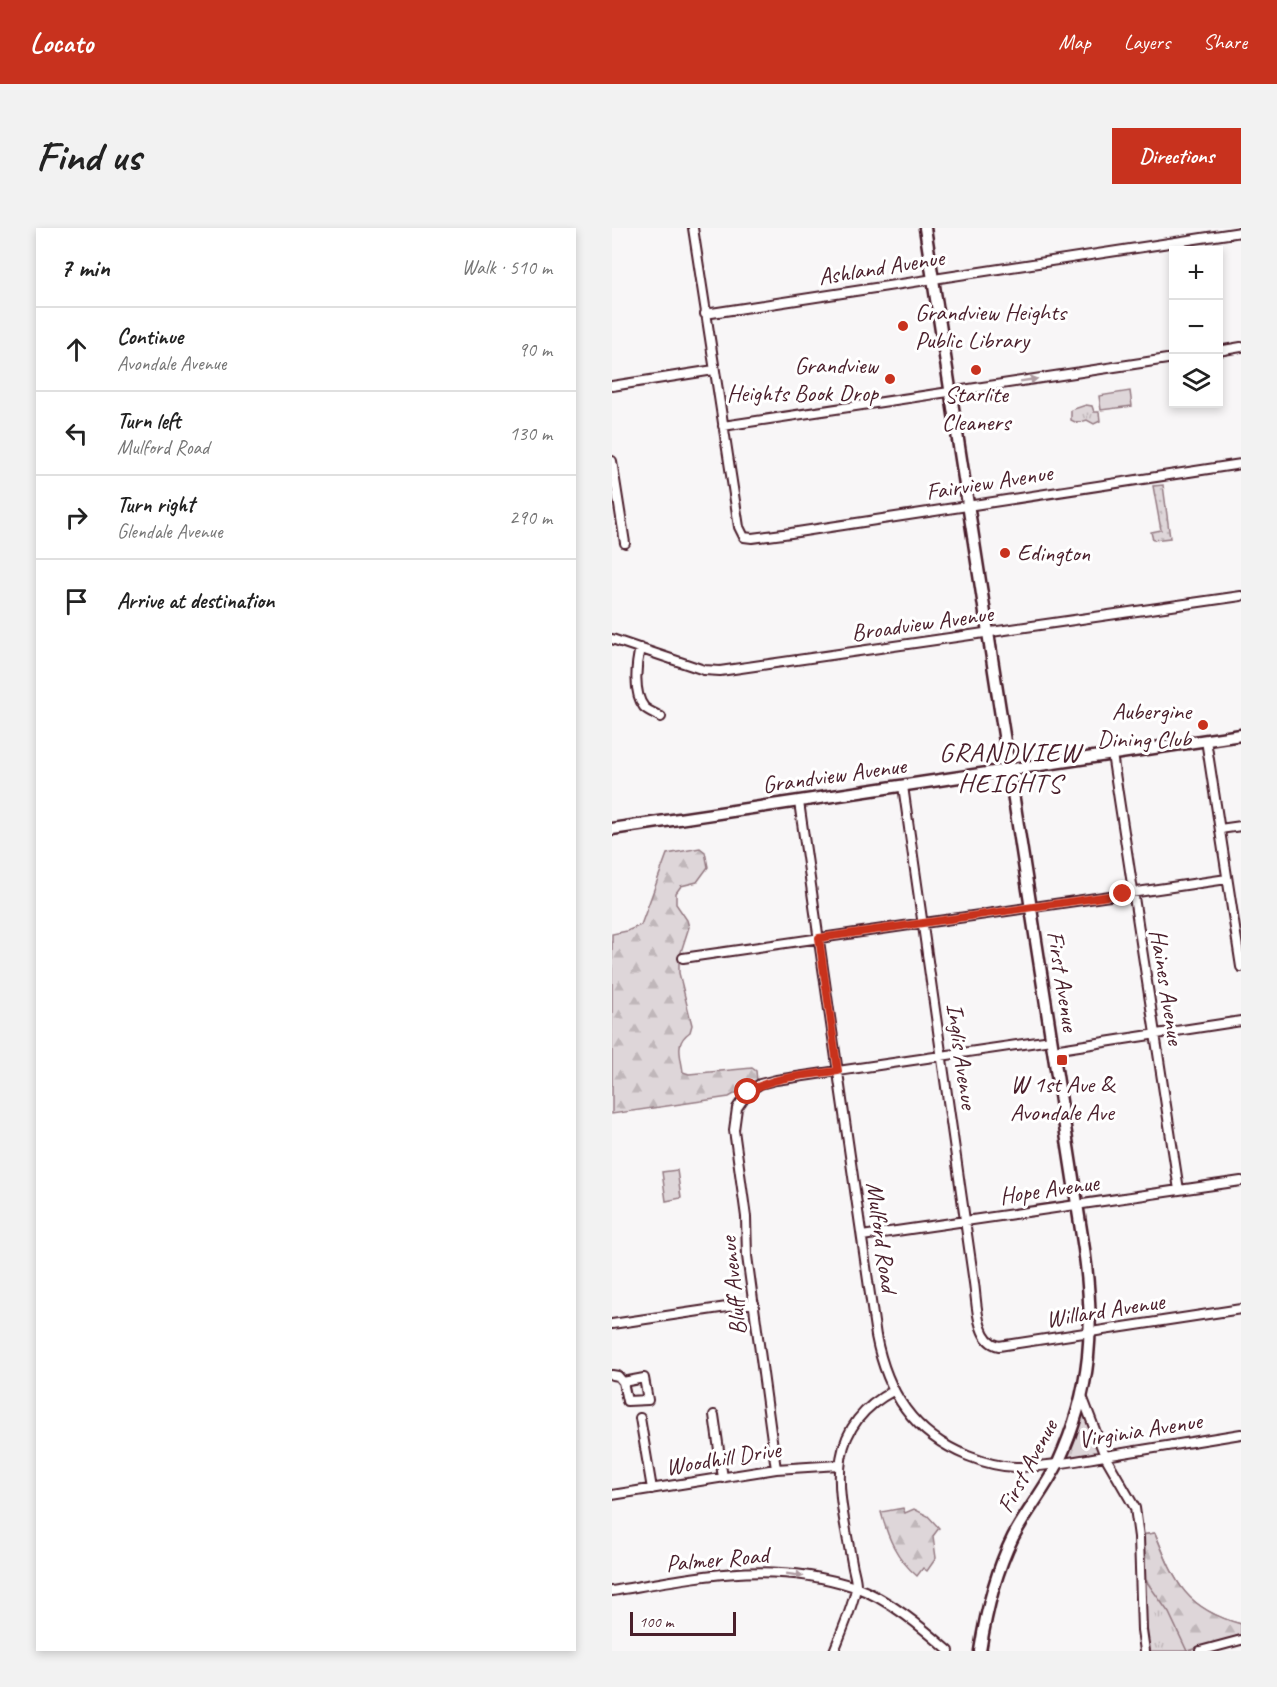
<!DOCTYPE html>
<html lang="en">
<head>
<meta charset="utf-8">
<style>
  :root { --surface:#fff; --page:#f2f2f2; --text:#222; --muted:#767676; --line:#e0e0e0; --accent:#c8321e }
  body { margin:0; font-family:Caveat,sans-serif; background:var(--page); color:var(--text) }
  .controls { position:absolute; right:18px; top:18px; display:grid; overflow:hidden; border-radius:0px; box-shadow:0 3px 9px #0003 }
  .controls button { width:54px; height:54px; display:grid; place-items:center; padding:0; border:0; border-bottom:2px solid var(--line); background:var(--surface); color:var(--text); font:30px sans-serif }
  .scale { position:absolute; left:18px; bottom:15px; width:106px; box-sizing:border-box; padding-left:6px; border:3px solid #4a1f2b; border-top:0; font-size:16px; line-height:21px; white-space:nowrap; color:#4a1f2b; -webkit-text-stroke:4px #fff; paint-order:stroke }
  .stop { position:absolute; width:18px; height:18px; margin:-14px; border:4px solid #c8321e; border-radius:50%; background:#fff }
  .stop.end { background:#c8321e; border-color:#fff; box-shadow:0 2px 6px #0008 }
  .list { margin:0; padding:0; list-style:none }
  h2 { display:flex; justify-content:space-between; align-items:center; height:78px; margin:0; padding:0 24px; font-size:26px }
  h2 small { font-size:20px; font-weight:400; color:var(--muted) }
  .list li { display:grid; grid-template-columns:39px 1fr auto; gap:18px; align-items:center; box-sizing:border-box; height:84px; padding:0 24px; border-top:2px solid var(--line) }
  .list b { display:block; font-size:22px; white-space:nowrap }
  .list p { margin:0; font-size:20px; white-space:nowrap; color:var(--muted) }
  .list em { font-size:20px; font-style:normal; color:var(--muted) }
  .icon { flex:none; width:33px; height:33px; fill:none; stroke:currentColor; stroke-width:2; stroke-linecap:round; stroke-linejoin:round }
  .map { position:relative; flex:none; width:629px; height:1423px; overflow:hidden; border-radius:0px }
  header { display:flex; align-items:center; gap:36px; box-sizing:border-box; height:84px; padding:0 30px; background:var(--accent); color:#fff }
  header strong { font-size:28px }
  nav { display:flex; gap:33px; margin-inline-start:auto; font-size:21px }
  .intro { display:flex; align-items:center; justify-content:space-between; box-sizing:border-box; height:144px; padding:0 36px }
  h1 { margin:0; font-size:42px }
  .button { padding:15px 27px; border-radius:0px; background:var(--accent); color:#fff; font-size:21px; font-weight:700 }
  main { display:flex; gap:36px; padding:0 36px }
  aside { flex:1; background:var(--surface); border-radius:0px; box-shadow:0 3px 9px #0003 }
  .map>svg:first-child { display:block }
  .grass { fill:url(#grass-tufts); stroke:#947a82; stroke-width:1.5 }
  .forest { fill:url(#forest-firs); stroke:#947a82; stroke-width:1.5 }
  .garden { fill:url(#garden-dots); stroke:#947a82; stroke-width:1.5 }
  .pitch { fill:#ded6d9; stroke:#947a82; stroke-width:1.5 }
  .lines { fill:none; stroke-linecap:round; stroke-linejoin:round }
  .street-casing { stroke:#4a1f2b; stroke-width:12 }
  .secondary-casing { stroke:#4a1f2b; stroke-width:15 }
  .street { stroke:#fff; stroke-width:8 }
  .secondary { stroke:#fff; stroke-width:10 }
  .oneway { fill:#ae9aa0 }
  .route { stroke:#c8321e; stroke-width:8 }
  .poi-dot { fill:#c8321e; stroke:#fff; stroke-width:2 }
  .labels { text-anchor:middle; stroke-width:6; stroke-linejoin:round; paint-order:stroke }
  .street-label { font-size:24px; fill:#4a1f2b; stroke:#fff }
  .poi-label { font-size:24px; fill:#4a1f2b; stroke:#fff; text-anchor:start }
  .quarter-label { font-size:27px; letter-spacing:1.5px; fill:#4a1f2b; stroke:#fff }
</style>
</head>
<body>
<header>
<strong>Locato</strong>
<nav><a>Map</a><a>Layers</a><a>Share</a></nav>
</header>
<div class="intro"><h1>Find us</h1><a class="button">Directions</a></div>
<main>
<aside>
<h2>7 min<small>Walk · 510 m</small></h2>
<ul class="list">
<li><svg class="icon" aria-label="ahead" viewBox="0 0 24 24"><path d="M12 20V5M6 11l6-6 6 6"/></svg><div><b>Continue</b><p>Avondale Avenue</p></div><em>90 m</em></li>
<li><svg class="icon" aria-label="left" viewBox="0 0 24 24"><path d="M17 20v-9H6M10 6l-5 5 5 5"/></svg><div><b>Turn left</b><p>Mulford Road</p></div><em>130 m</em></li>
<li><svg class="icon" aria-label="right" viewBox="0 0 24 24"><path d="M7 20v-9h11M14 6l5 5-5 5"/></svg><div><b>Turn right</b><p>Glendale Avenue</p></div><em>290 m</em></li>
<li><svg class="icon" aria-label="arrive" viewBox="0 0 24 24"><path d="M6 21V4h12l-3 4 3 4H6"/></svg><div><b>Arrive at destination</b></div></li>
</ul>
</aside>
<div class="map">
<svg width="629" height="1423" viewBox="0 0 629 1423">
  <defs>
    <pattern id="grass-tufts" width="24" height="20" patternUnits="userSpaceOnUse" patternTransform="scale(1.5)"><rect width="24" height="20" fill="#ded6d9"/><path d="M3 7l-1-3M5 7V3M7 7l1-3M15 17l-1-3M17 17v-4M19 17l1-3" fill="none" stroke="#c0b7ba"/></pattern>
    <pattern id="forest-firs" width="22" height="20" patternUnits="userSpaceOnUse" patternTransform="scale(1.5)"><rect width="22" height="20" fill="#ded6d9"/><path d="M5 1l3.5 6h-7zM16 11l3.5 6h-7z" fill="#c0b7ba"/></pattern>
    <pattern id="garden-dots" width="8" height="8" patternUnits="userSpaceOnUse" patternTransform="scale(1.5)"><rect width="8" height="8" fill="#ded6d9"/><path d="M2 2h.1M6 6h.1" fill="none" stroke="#c0b7ba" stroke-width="1.8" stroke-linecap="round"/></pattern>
  </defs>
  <rect width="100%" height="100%" fill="#f8f6f7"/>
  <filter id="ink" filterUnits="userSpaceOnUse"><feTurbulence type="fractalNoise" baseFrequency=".0167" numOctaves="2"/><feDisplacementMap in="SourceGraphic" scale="12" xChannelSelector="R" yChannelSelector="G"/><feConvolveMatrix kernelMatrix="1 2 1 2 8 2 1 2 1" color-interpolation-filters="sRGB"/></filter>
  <g filter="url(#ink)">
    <path class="grass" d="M 474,177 L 480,178 L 482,184 L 487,184 L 488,193 L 482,196 L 475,192 L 465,195 L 459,192 L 459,182 Z
      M 471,1176 L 491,1227 L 450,1234 Z
      M 543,1305 C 563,1354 573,1381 629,1396 L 629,1407 L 576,1423 L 538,1423 L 534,1410 L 530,1307 Z"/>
    <path class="forest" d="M 88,620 L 93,624 L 96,639 L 85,654 L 69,658 L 64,665 L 64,676 L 75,692 L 77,699 L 67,730 L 67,745 L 80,797 L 78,804 C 62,815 69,827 71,844 L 77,846 L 140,840 L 144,843 L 145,853 L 117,869 L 0,886 L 0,706 L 15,703 L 29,697 L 55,626 Z
      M 291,1280 L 293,1285 L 302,1281 L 316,1288 L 327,1300 L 321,1308 L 324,1330 L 315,1343 L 311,1340 L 305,1348 C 284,1330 276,1310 269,1284 Z
      M 543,1305 C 563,1354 573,1381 629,1396 L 629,1407 L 575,1423 L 557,1385 L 532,1350 L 530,1307 Z"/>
    <path class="garden" d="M 551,257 L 558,310 L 541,312 L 539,304 L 549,302 L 541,258 Z"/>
    <path class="pitch" d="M 518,163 L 520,178 L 489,182 L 487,168 Z
      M 65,942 L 69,970 L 54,973 L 50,944 Z"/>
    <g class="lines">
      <g class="street-casing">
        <path id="street" d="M 81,0 L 127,299 L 132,309 L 140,310 L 179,305 L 629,236
          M 93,86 L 629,4
          M 606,123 L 629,119
          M 0,158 L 102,142
          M 111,198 L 562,130
          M 0,233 L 13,315
          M 0,411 L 92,442 L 108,443 L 629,368
          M 28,420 C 24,436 21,465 32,479 C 36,483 44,486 49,489
          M 594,512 L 629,739
          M 500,526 L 567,962
          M 291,558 L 362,1055 C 365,1075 364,1114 387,1118 L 629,1081
          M 187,574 L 264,1108 C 275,1164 301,1206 356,1228 C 371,1234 387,1239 404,1239 C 436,1239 467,1232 499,1227 C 542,1220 586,1213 629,1206
          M 608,601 L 629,598
          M 71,730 L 615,651
          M 441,822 L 629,793
          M 250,1008 L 629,953
          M 0,1096 L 142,1075
          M 0,1147 L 6,1148 L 11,1154 L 15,1173 L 36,1172 L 32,1150 L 11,1154
          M 470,1168 L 493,1228 L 523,1280 L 527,1309 L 530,1402 L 533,1423
          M 102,1187 L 111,1250
          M 28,1190 L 40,1261
          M 164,1241 L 135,1028 L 134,989 L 122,902 L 125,880 L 136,864 L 148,856 L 164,852 L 439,812
          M 0,1267 L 164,1241 L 227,1237
          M 0,1363 C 84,1349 159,1331 243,1359 C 277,1371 311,1400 337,1423
          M 222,1423 C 227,1410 245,1369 244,1357 C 244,1350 241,1342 240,1335 C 228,1267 207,1202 281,1163
          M 588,1423 L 629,1412"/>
      </g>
      <g class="secondary-casing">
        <path id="secondary" d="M 313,0 L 472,1021 C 483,1100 480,1161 446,1235 C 433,1261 414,1284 401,1309 C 383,1345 374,1384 368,1423
          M 0,601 L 629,507"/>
      </g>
      <use href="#street" class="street"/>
      <use href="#secondary" class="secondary"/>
    </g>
    <defs><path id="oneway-solid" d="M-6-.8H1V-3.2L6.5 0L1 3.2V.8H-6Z" transform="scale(1.5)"/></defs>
    <g class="oneway">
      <use href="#oneway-solid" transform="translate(417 152) rotate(-9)"/>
      <use href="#oneway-solid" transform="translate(183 1347) rotate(9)"/>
    </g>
  </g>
  <g class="lines" filter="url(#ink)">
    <path class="route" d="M 136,864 C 162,848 196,847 226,843 L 207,710 L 511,666"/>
  </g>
  <g class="poi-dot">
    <circle cx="291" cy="98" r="6"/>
    <circle cx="364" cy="142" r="6"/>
    <circle cx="278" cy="151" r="6"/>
    <circle cx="393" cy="325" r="6"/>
    <circle cx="591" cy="497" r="6"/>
    <rect x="444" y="826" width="12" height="12" rx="3"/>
  </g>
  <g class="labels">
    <g class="street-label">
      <text transform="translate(269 39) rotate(-9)" y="8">Ashland Avenue</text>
      <text transform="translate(377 254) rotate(-9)" y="8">Fairview Avenue</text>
      <text transform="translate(310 395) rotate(-8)" y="8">Broadview Avenue</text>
      <text transform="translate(222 547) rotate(-8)" y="8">Grandview Avenue</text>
      <text transform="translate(451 753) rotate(81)" y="8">First Avenue</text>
      <text transform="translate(555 759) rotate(81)" y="8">Haines Avenue</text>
      <text transform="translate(350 828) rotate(82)" y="8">Inglis Avenue</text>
      <text transform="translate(437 961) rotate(-8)" y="8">Hope Avenue</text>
      <text transform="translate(270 1009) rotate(82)" y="8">Mulford Road</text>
      <text transform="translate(121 1058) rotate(-96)" y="8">Bluff Avenue</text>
      <text transform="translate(493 1082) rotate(-9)" y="8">Willard Avenue</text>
      <text transform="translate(528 1202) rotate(-9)" y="8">Virginia Avenue</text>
      <text transform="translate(111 1230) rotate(-9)" y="8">Woodhill Drive</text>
      <text transform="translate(415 1238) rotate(-62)" y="8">First Avenue</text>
      <text transform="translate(105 1331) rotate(-5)" y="8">Palmer Road</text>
    </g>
    <g class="poi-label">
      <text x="303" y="92">Grandview Heights<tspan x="303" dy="28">Public Library</tspan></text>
      <text x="266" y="145" text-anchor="end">Grandview<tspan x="266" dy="28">Heights Book Drop</tspan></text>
      <text x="364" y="174" text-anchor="middle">Starlite<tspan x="364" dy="28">Cleaners</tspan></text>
      <text x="405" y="333">Edington</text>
      <text x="579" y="491" text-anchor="end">Aubergine<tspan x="579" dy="28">Dining Club</tspan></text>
      <text x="450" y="864" text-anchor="middle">W 1st Ave &amp;<tspan x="450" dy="28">Avondale Ave</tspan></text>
    </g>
    <g class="quarter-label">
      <text x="398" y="533">GRANDVIEW<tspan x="398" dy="31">HEIGHTS</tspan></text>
    </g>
  </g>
</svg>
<div class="controls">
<button>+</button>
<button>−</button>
<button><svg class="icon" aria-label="layers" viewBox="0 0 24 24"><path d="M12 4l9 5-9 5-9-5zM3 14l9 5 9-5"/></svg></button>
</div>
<div class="scale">100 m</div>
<div class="stop" style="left:136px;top:864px"></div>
<div class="stop end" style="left:511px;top:666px"></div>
</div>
</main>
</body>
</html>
